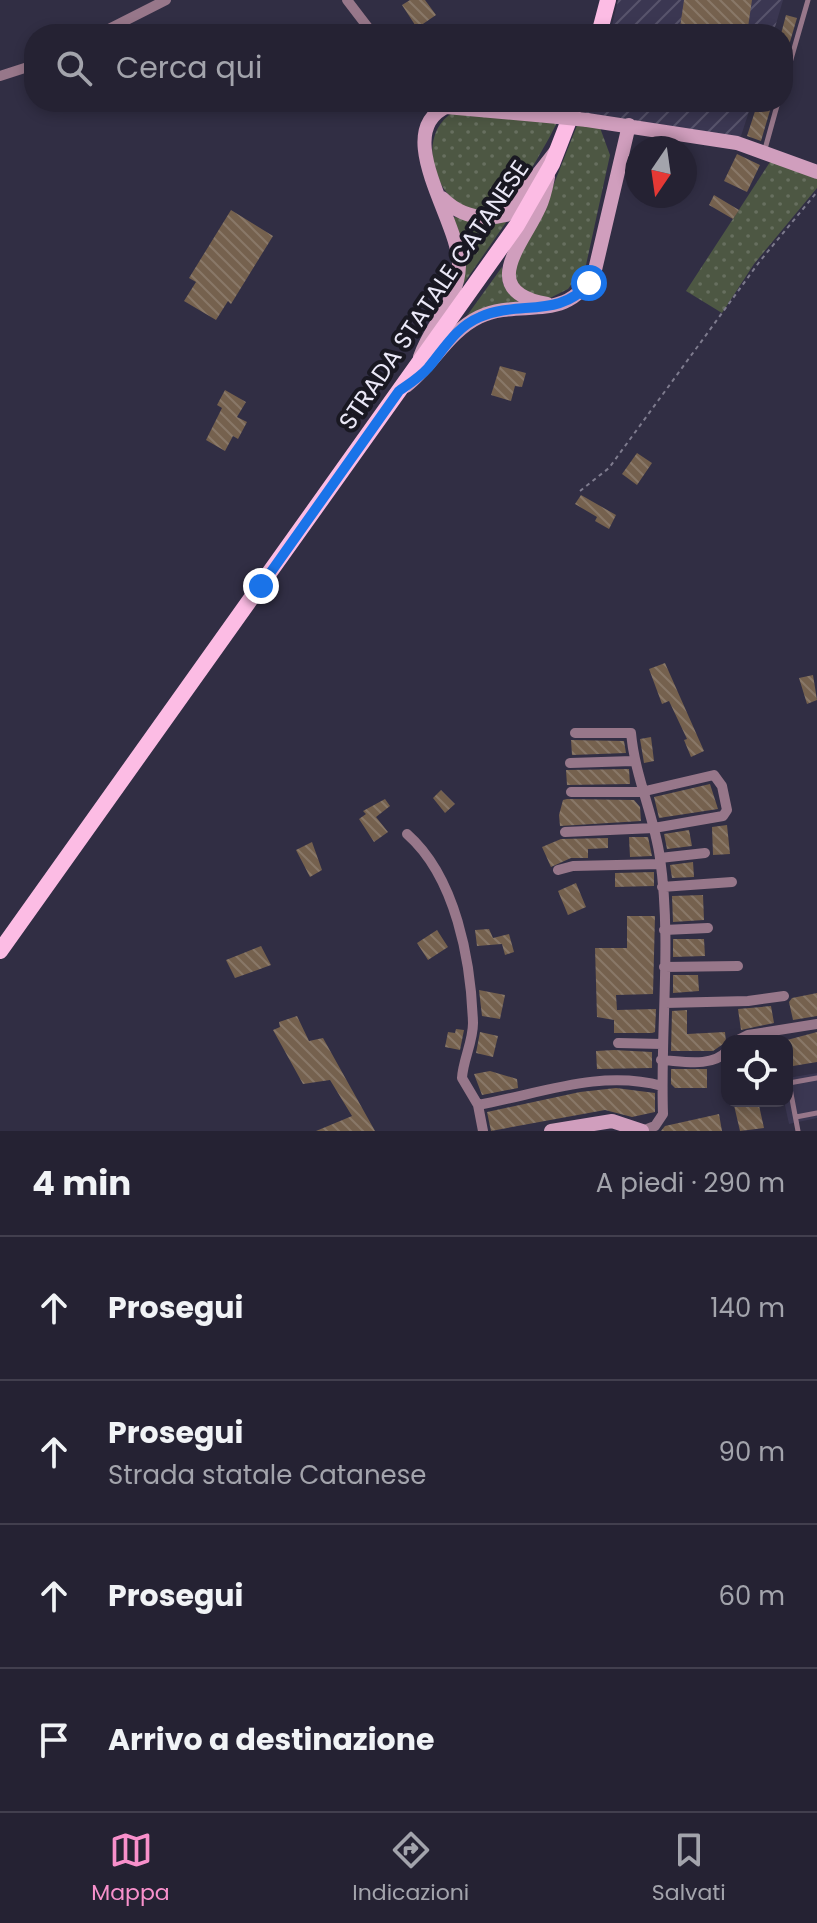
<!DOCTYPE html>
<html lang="it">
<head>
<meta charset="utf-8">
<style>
  :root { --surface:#252233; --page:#2d2a3b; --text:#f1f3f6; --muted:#a3a4ac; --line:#423f4e; --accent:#f890cb }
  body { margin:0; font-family:Poppins,sans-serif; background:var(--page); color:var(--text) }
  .controls { position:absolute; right:24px; bottom:24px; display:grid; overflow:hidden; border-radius:16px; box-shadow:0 4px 12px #0003 }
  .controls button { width:72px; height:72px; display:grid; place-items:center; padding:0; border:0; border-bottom:2px solid var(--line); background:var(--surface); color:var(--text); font:40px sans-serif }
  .compass { position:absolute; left:625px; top:136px; width:72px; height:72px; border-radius:50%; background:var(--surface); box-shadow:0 4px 12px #0003; rotate:193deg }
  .stop { position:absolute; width:24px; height:24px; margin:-18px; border:6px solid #1a73e8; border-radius:50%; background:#fff }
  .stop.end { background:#1a73e8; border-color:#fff; box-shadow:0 2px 8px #0008 }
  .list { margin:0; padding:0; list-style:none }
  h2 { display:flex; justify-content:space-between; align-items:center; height:104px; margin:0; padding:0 32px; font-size:34px }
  h2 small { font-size:26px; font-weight:400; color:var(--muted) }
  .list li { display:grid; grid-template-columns:52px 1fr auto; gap:24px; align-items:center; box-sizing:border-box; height:144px; padding:0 32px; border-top:2px solid var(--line) }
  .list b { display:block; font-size:30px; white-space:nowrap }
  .list p { margin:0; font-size:26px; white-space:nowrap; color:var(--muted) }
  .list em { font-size:26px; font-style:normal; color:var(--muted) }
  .icon { flex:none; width:44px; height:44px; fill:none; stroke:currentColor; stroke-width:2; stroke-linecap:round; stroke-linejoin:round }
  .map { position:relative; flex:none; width:817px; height:1131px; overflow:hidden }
  .search { position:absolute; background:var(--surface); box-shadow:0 4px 12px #0003; left:24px; right:24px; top:24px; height:88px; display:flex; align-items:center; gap:20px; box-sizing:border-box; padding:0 28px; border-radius:32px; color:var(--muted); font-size:30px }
  .sheet { height:680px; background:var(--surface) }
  nav { display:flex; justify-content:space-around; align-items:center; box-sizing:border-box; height:112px; border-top:2px solid var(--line); background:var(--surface); font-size:22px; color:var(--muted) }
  nav a { display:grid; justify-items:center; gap:4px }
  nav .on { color:var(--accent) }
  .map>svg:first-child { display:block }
  .built { fill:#3b3752 }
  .industrial { fill:url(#industrial-furrows) }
  .grass { fill:url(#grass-dots) }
  .building { fill:url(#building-back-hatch) }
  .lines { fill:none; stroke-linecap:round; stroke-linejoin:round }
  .path { stroke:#7e7b8e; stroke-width:2; stroke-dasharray:4 4; stroke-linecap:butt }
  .lane { stroke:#97778a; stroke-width:5 }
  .street { stroke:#97778a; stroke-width:10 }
  .secondary { stroke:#d09ebd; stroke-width:14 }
  .primary { stroke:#fcbce4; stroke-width:16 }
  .secondary-bridge { stroke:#d09ebd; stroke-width:14 }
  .route { stroke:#1a73e8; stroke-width:10 }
  .labels { text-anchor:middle; stroke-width:8; stroke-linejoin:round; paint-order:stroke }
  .street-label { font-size:24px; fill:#eae8f7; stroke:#191822 }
</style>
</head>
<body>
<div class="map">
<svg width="817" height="1131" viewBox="0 0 817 1131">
  <defs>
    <pattern id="industrial-furrows" width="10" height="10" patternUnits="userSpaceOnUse" patternTransform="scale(2)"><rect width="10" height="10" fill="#3b3752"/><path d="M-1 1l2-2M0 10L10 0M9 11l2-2" fill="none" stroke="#58546c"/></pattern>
    <pattern id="grass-dots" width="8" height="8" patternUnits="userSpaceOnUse" patternTransform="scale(2)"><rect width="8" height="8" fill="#4d5743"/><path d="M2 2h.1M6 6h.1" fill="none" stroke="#676f5f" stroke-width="1.8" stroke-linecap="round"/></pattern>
    <pattern id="building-back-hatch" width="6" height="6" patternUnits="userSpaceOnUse" patternTransform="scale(2)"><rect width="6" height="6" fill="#75614e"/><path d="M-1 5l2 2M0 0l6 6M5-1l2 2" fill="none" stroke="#897868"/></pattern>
  </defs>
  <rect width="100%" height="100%" fill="#312e44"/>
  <path class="built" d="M 817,1073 L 817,1118 L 789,1124 L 784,1101 L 787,1078 Z"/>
  <path class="industrial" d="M 618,0 L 783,0 L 773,34 L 610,34 Z
    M 586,102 L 752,102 L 740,139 L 582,112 Z"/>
  <path class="grass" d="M 455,111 L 558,120 C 552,135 514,201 503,209 C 494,210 481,215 472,212 C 434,198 414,134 455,111 Z
    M 578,123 L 599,125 L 610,155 L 586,265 L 568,289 L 548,299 L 519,290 L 512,270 L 542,214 Z
    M 772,159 L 817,179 L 817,188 L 754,264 L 722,313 L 686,291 Z
    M 452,217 L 507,221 L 462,286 Z
    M 502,267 L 503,284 L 521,304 L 466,317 Z"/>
  <path class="building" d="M 410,0 L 425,0 L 436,15 L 417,28 L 402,5 Z
    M 684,0 L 752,0 L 747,34 L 679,34 Z
    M 786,15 L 797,18 L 784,62 L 781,34 Z
    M 758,102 L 771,107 L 761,141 L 747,136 Z
    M 737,154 L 760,165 L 747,192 L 724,181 Z
    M 714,195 L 739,210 L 733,219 L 709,205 Z
    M 231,210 L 273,236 L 231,304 L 228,301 L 216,320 L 184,301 L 196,282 L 189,278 Z
    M 500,366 L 526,373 L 522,387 L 515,386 L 511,401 L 491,395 Z
    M 225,390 L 246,402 L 237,417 L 247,422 L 238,439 L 233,436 L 225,451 L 206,440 L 222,408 L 217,405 Z
    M 637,453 L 652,463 L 637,485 L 622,474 Z
    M 581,495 L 616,515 L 609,529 L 595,521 L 597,517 L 575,504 Z
    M 665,663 L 704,751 L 691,757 L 684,740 L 687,739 L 669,701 L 662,704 L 649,669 Z
    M 813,675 L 817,700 L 807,704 L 799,678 Z
    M 651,737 L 654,761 L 644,763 L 640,739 Z
    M 571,740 L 624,741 L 626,753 L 572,755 Z
    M 629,769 L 630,784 L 567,785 L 566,770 Z
    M 710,784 L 718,809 L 659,818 L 654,797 Z
    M 441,790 L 455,804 L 445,813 L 433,798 Z
    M 385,799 L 390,806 L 376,817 L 388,832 L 374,842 L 359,819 L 366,814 L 363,811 Z
    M 567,799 L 634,800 L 640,807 L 641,821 L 560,826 L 559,815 L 563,800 Z
    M 727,825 L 730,854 L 713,855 L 712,827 Z
    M 689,830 L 692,846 L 667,849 L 664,834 Z
    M 629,837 L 648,837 L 652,856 L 630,857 Z
    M 608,838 L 608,848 L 588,849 L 588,858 L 571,858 L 551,867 L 542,847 L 561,839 Z
    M 312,842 L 322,870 L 310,877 L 296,850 Z
    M 693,862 L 694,877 L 672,878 L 670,865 Z
    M 654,872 L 654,886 L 615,887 L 615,873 Z
    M 576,883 L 586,907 L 568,915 L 558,891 Z
    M 703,895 L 704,920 L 673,922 L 672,896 Z
    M 627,916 L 655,916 L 653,994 L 616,995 L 617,1010 L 656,1009 L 655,1032 L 652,1033 L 614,1033 L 614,1020 L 597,1017 L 595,948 L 627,948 Z
    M 489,929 L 493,938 L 509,934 L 514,952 L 505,955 L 502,944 L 477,946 L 475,930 Z
    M 437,930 L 448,947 L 428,960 L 417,943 Z
    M 673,939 L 704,939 L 705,956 L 673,957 Z
    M 261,946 L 271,965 L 235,978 L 226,960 Z
    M 673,975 L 698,975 L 699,991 L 673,993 Z
    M 479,990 L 505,995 L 500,1019 L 482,1016 Z
    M 817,993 L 817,1016 L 793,1020 L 789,1002 L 792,998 Z
    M 771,1006 L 774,1023 L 741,1030 L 738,1009 Z
    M 687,1010 L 687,1034 L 725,1032 L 726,1042 L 713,1051 L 671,1051 L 672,1011 Z
    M 297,1016 L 309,1041 L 323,1038 L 375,1131 L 316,1131 L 352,1116 L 330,1080 L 303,1084 L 273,1030 L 280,1027 L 279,1022 Z
    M 456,1029 L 464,1030 L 460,1050 L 445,1047 L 448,1032 L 455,1033 Z
    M 480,1032 L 498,1036 L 493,1057 L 476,1053 Z
    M 817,1032 L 817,1062 L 787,1067 L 787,1040 Z
    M 614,1050 L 652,1052 L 652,1068 L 597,1069 L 596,1051 Z
    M 671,1069 L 707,1069 L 707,1088 L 675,1088 L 671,1084 Z
    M 490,1071 L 517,1079 L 518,1088 L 482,1095 L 474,1074 Z
    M 616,1088 L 655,1093 L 655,1112 L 632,1117 L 605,1110 L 491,1131 L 487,1112 L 580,1092 Z
    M 733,1101 L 758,1101 L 764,1128 L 740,1131 Z
    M 719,1114 L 722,1131 L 661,1131 L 665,1126 Z"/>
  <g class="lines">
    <path class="path" d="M 580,491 L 609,468 L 760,261 L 817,192"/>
    <path class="lane" d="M 783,87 L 808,0
      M 765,149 L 778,102
      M 796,1117 L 817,1113
      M 798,1131 L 789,1083 L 817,1078"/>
    <path class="street" d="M 347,0 L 373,34
      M 99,34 L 166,0
      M 0,76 L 34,65
      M 427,102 L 435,112
      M 575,733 L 631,733 C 635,777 654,815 660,858 C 672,942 660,1029 663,1114 L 655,1126 L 642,1131
      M 570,763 L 633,761
      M 565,832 L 654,828 L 723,816 L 727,810 L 722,786 L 714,775 L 641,792 L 571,792
      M 407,834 C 456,877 471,961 473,1023 C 473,1042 463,1060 462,1078 L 478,1105 L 483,1131
      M 660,858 L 705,853
      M 558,870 L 573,866 L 660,864
      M 662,887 L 732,882
      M 664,930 L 708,928
      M 664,967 L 738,966
      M 665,1003 L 748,1001 L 784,996
      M 736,1041 L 748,1035 L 817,1024
      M 618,1043 L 662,1044
      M 661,1060 C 682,1061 712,1068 727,1051
      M 478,1105 C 539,1094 600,1069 662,1086"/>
    <path class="secondary" d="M 587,120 L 737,143 L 817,172
      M 442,198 C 460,216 481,221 506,215 L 556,151
      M 547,304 C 476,291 523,244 539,208 C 544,198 546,187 548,177
      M 420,357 C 431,325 458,301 459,266 C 461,223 390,133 446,107 L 558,117
      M 406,386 C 433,365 448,332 479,317 C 521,297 568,326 595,270 L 629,125
      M 551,1131 L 612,1121 L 642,1131"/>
    <path class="primary" d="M 599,34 L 608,0
      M 0,951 L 517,225 L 552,164 L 576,102"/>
    <path class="secondary-bridge" d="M 558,117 L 587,120"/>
  </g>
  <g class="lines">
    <path class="route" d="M 261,586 L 399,391 C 409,384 420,377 428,368 C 444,349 456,327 480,317 C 517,300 560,319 589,283"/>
  </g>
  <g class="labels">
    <g class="street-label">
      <text transform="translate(434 295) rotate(-56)" y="8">STRADA STATALE CATANESE</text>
    </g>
  </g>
</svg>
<div class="controls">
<button><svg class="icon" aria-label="locate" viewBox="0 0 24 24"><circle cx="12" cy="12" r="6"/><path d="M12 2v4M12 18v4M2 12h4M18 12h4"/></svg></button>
</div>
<svg class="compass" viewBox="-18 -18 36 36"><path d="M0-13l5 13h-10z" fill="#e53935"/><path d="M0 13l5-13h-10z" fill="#a3a4ac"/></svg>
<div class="stop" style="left:589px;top:283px"></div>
<div class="stop end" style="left:261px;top:586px"></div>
<div class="search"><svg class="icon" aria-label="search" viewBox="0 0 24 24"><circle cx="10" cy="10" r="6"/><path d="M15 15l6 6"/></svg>Cerca qui</div>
</div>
<section class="sheet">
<h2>4 min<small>A piedi · 290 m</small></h2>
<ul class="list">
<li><svg class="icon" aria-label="ahead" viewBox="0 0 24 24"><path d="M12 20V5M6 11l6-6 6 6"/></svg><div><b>Prosegui</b></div><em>140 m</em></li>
<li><svg class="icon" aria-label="ahead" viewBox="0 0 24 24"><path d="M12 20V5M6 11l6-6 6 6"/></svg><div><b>Prosegui</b><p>Strada statale Catanese</p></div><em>90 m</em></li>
<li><svg class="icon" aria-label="ahead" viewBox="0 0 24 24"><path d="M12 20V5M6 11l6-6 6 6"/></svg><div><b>Prosegui</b></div><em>60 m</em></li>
<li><svg class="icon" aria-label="arrive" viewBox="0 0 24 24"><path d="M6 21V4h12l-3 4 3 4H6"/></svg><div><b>Arrivo a destinazione</b></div></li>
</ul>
</section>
<nav>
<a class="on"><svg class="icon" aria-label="map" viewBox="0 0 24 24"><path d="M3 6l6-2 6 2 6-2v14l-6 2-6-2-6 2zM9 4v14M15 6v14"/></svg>Mappa</a>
<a><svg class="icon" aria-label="directions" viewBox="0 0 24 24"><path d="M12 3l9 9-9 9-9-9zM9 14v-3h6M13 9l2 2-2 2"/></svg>Indicazioni</a>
<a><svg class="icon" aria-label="saved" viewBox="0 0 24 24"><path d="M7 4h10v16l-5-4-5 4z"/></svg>Salvati</a>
</nav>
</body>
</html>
